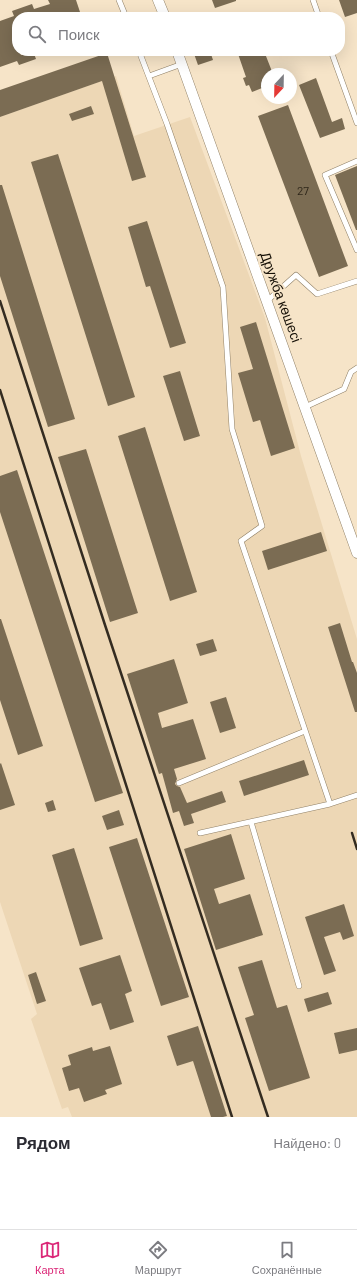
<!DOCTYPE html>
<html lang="ru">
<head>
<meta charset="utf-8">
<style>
  :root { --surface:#fff; --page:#f7f7f7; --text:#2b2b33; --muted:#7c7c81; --line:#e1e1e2; --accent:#db2777 }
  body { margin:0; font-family:Barlow,sans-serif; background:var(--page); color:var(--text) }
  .compass { position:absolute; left:261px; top:68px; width:36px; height:36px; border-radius:50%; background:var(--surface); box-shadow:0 4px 16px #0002; rotate:202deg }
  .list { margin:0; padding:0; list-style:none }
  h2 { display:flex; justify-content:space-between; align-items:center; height:52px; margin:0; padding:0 16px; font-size:17px }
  h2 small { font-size:13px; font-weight:400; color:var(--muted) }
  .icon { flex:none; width:22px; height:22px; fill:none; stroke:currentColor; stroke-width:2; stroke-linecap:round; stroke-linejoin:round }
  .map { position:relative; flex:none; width:357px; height:1117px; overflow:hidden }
  .search { position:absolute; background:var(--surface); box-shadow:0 4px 16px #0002; left:12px; right:12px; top:12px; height:44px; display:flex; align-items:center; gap:10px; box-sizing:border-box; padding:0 14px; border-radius:16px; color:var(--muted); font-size:15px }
  .sheet { height:112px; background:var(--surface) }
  nav { display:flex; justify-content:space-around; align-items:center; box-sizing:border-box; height:56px; border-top:1px solid var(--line); background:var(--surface); font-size:11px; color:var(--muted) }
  nav a { display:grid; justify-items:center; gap:2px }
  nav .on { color:var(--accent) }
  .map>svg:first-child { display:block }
  .built { fill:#edd7b5 }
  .building { fill:#7b6c53 }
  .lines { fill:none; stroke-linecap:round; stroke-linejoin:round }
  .service-casing { stroke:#908067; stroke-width:6 }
  .minor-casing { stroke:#908067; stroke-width:11 }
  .service { stroke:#fff; stroke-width:5 }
  .minor { stroke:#fff; stroke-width:10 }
  .rail { stroke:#342c21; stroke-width:2.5 }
  .labels { text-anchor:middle; stroke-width:4; stroke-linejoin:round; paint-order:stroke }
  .number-label { font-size:12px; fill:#2f271a }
  .street-label { font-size:14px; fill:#161007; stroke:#f6e4c8 }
</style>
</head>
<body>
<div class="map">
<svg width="357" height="1117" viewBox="0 0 357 1117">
  <rect width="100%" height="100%" fill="#f6e4c8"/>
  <path class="built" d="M 116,76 L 134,136 L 190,117 L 265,318 L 301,456 L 357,639 L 357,1117 L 72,1117 L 68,1107 L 62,1109 L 31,1019 L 37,1014 L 0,902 L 0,117 Z"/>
  <path class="building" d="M 48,0 L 76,0 L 81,15 L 77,17 L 17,17 L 17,38 L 15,38 L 17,45 L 17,51 L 19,51 L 21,55 L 33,51 L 36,59 L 19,65 L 17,61 L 0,67 L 0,21 L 14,16 L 12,11 L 32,4 L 34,9 L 50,4 Z
    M 212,0 L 236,0 L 236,1 L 215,8 Z
    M 339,0 L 357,0 L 357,13 L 345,17 Z
    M 193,51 L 210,51 L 213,60 L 198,65 Z
    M 237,51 L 264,51 L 273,74 L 267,74 L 267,86 L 252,92 L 249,85 L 246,86 L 243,78 L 246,77 Z
    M 107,53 L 146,177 L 132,181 L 102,81 L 0,117 L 0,90 Z
    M 316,78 L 332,122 L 342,118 L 345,129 L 320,138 L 299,85 Z
    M 288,105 L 348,266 L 319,277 L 258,116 Z
    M 91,106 L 94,114 L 72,121 L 69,114 Z
    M 58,154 L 135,397 L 108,406 L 31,162 Z
    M 357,166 L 357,230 L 356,230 L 335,175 Z
    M 0,185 L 2,185 L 75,419 L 48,427 L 0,276 Z
    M 147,221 L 186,343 L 170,348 L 150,286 L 146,287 L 128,227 Z
    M 256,322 L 295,448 L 271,456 L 260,420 L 253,422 L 238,373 L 253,369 L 240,327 Z
    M 180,371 L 200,436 L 184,441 L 163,376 Z
    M 145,427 L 197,592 L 170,601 L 118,436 Z
    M 86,449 L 138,613 L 110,622 L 58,457 Z
    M 17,470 L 123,793 L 95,802 L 0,512 L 0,476 Z
    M 321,532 L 327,551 L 268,570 L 262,551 Z
    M 0,619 L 1,619 L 43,746 L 18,755 L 0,700 Z
    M 340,623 L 352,662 L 353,662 L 357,673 L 357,712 L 355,712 L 328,627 Z
    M 213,639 L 217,651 L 200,656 L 196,644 Z
    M 174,659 L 188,703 L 158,713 L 162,728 L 193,719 L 206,759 L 174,769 L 177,779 L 175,784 L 177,786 L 180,787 L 187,803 L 222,791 L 226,802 L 191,814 L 194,823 L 184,826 L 179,811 L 173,813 L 162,773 L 159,774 L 127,674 Z
    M 226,697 L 236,728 L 220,733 L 210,702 Z
    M 304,760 L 309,775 L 244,796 L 239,781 Z
    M 1,763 L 15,805 L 0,810 L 0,764 Z
    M 53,800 L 56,810 L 48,812 L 45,803 Z
    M 119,810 L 124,825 L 107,830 L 102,816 Z
    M 231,834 L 245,879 L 214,889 L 219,904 L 250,894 L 263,935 L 216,950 L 184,849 Z
    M 137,838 L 189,997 L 161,1006 L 109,847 Z
    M 74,848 L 103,939 L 80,946 L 52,855 Z
    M 344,904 L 354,936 L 343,940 L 340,932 L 324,937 L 336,971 L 324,975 L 305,917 Z
    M 120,955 L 132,991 L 125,994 L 134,1022 L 110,1030 L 101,1003 L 92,1006 L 79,968 Z
    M 262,960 L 277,1008 L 287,1005 L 310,1078 L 269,1091 L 245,1018 L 254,1015 L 238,967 Z
    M 36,972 L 46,1001 L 37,1004 L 28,975 Z
    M 328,992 L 332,1004 L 308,1012 L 304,999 Z
    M 198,1026 L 227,1116 L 223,1117 L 211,1117 L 193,1061 L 177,1066 L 167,1036 Z
    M 357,1028 L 357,1050 L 339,1054 L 334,1033 Z
    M 110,1046 L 122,1084 L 105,1090 L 107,1094 L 84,1102 L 79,1088 L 69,1091 L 62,1068 L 71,1065 L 68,1055 L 92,1047 L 93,1051 Z"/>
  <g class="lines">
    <g class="service-casing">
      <path id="service" d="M 119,0 L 126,17
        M 313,0 L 319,17
        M 139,51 L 167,124 L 223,287 L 232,429 L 262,526 L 241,541 L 330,804
        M 331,51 L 357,123
        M 149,76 L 182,64
        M 357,161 L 325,175 L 357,250
        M 267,301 L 296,275 L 317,294 L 357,281
        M 305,407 L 344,389 L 351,372 L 357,368
        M 179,783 L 305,731
        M 251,822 L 299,986
        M 200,833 L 330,804 L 357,795"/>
    </g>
    <g class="minor-casing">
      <path id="minor" d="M 158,0 L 165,17
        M 177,51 L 357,553"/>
    </g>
    <use href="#service" class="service"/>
    <use href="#minor" class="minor"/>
    <path class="rail" d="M 0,301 L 105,625 L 268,1117
      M 0,390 L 232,1117
      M 352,833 L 357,849"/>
  </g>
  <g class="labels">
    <g class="number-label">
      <text x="303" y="195">27</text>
    </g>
    <g class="street-label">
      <text transform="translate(281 297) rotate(70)" y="5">Дружба көшесі</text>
    </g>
  </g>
</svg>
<svg class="compass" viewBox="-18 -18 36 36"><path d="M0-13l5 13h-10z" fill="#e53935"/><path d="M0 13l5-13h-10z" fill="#7c7c81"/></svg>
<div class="search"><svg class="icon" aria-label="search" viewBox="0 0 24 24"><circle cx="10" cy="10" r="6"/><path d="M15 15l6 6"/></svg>Поиск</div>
</div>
<section class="sheet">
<h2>Рядом<small>Найдено: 0</small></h2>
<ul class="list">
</ul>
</section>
<nav>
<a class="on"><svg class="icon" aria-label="map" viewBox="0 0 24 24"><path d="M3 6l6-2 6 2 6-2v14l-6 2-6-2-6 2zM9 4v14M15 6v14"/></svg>Карта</a>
<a><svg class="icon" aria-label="directions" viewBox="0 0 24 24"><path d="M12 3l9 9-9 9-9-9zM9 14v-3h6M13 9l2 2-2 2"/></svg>Маршрут</a>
<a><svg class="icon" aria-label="saved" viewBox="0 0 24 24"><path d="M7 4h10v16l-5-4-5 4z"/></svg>Сохранённые</a>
</nav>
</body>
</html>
